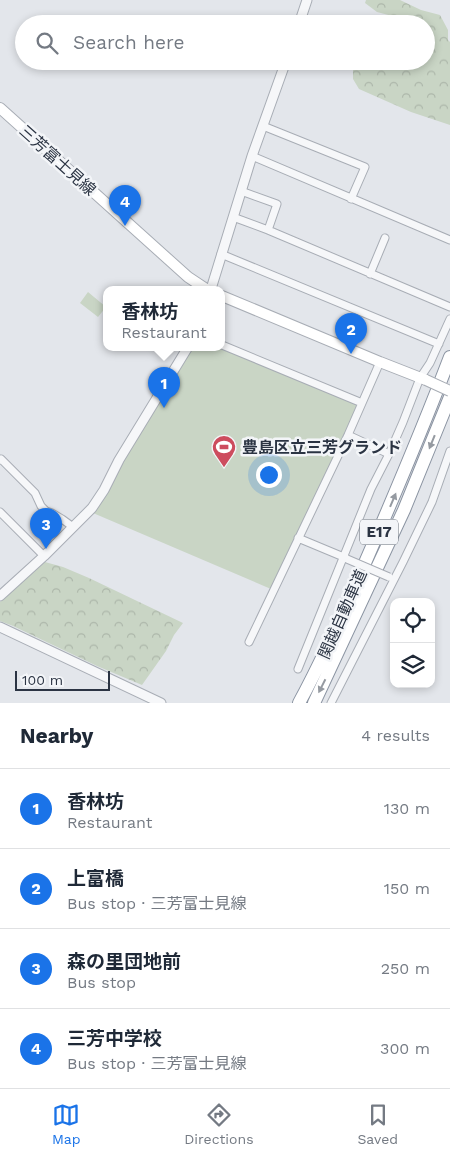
<!DOCTYPE html>
<html lang="en">
<head>
<meta charset="utf-8">
<style>
  :root { --surface:#fff; --page:#f6f6f7; --text:#1f2937; --muted:#747a83; --line:#e0e1e3; --accent:#1a73e8 }
  body { margin:0; font-family:"Work Sans","Noto Sans JP",sans-serif; background:var(--page); color:var(--text) }
  .controls { position:absolute; right:15px; bottom:15px; display:grid; overflow:hidden; border-radius:10px; box-shadow:0 2px 8px #0003 }
  .controls button { width:45px; height:45px; display:grid; place-items:center; padding:0; border:0; border-bottom:1px solid var(--line); background:var(--surface); color:var(--text); font:25px sans-serif }
  .scale { position:absolute; left:15px; bottom:12px; width:95px; box-sizing:border-box; padding-left:5px; border:2px solid #2b3443; border-top:0; font-size:14px; line-height:18px; white-space:nowrap; color:#2b3443; -webkit-text-stroke:4px #f3f5f8; paint-order:stroke }
  .you { position:absolute; left:268px; top:474px; width:18px; height:18px; margin:-12px; border:4px solid #fff; border-radius:50%; background:#1a73e8; box-shadow:0 0 0 8px #1a73e833 }
  .badge { display:grid; place-items:center; width:32px; height:32px; border-radius:50%; background:var(--accent); color:#fff; font-size:16px; font-weight:700 }
  .pin { position:absolute; translate:-50% -41px; filter:drop-shadow(0 1px 2px #0008) }
  .pin::after { content:''; position:absolute; top:26px; width:18px; height:15px; background:inherit; clip-path:polygon(0 0,100% 0,50% 100%) }
  .popup { position:absolute; left:103px; top:286px; width:122px; height:65px; box-sizing:border-box; display:grid; place-content:center; border-radius:10px; background:var(--surface); filter:drop-shadow(0 1px 4px #0005); font-size:16px; white-space:nowrap; color:var(--muted) }
  .popup b { font-size:19px; color:var(--text) }
  .popup::after { content:''; position:absolute; left:50%; top:100%; margin-left:-10px; border:10px solid transparent; border-top-color:var(--surface) }
  .list { margin:0; padding:0; list-style:none }
  h2 { display:flex; justify-content:space-between; align-items:center; height:65px; margin:0; padding:0 20px; font-size:21px }
  h2 small { font-size:16px; font-weight:400; color:var(--muted) }
  .list li { display:grid; grid-template-columns:32px 1fr auto; gap:15px; align-items:center; box-sizing:border-box; height:80px; padding:0 20px; border-top:1px solid var(--line) }
  .list b { display:block; font-size:19px; white-space:nowrap }
  .list p { margin:0; font-size:16px; white-space:nowrap; color:var(--muted) }
  .list em { font-size:16px; font-style:normal; color:var(--muted) }
  .icon { flex:none; width:28px; height:28px; fill:none; stroke:currentColor; stroke-width:2; stroke-linecap:round; stroke-linejoin:round }
  .map { position:relative; flex:none; width:450px; height:703px; overflow:hidden }
  .search { position:absolute; background:var(--surface); box-shadow:0 2px 8px #0003; left:15px; right:15px; top:15px; height:55px; display:flex; align-items:center; gap:12px; box-sizing:border-box; padding:0 18px; border-radius:28px; color:var(--muted); font-size:19px }
  .sheet { height:385px; background:var(--surface) }
  nav { display:flex; justify-content:space-around; align-items:center; box-sizing:border-box; height:70px; border-top:1px solid var(--line); background:var(--surface); font-size:14px; color:var(--muted) }
  nav a { display:grid; justify-items:center; gap:2px }
  nav .on { color:var(--accent) }
  .map>svg:first-child { display:block }
  .forest { fill:url(#forest-crowns) }
  .green { fill:#c9d5c5 }
  .lines { fill:none; stroke-linecap:round; stroke-linejoin:round }
  .minor-casing { stroke:#a8adb5; stroke-width:9 }
  .tertiary-casing { stroke:#a8adb5; stroke-width:11 }
  .secondary-casing { stroke:#a8adb5; stroke-width:12 }
  .motorway-casing { stroke:#8b94a2; stroke-width:14 }
  .minor { stroke:#f6f7f9; stroke-width:7 }
  .tertiary { stroke:#f6f7f9; stroke-width:9 }
  .secondary { stroke:#fff; stroke-width:10 }
  .motorway { stroke:#fff; stroke-width:12 }
  .minor-bridge-casing { stroke:#a8adb5; stroke-width:9; stroke-linecap:butt }
  .secondary-bridge-casing { stroke:#a8adb5; stroke-width:12; stroke-linecap:butt }
  .minor-bridge { stroke:#f6f7f9; stroke-width:7 }
  .secondary-bridge { stroke:#fff; stroke-width:10 }
  .oneway { fill:#959aa1 }
  .labels { text-anchor:middle; stroke-width:5; stroke-linejoin:round; paint-order:stroke }
  .shield { fill:#f3f5f8; stroke:#676e79; stroke-width:1 }
  .shield-label { font-size:15px; font-weight:bold; fill:#2b3443 }
  .street-label { font-size:16px; fill:#2b3443; stroke:#f3f5f8 }
  .poi-label { font-size:16px; font-weight:bold; fill:#2b3443; stroke:#f3f5f8; text-anchor:start }
</style>
</head>
<body>
<div class="map">
<svg width="450" height="703" viewBox="0 0 450 703">
  <defs>
    <pattern id="forest-crowns" width="20" height="18" patternUnits="userSpaceOnUse" patternTransform="scale(1.25)"><rect width="20" height="18" fill="#c9d5c5"/><path d="M2 6a3 3 0 1 1 6 0M12 15a3 3 0 1 1 6 0" fill="none" stroke="#adb7aa"/></pattern>
  </defs>
  <rect width="100%" height="100%" fill="#e3e6eb"/>
  <path class="forest" d="M 366,0 L 400,0 L 421,10 L 440,15 L 448,30 L 448,40 L 450,42 L 450,125 L 411,112 L 359,89 L 353,79 L 353,61 L 426,61 L 426,24 L 403,24 L 396,17 L 377,12 L 365,3 Z
    M 45,562 L 63,567 L 89,578 L 183,623 L 174,635 L 166,651 L 142,685 L 97,666 L 13,626 L 0,621 L 0,602 Z"/>
  <path class="green" d="M 88,292 L 106,307 L 98,317 L 80,303 Z
    M 193,347 L 220,347 L 355,403 L 357,408 L 271,589 L 93,513 L 122,462 Z"/>
  <g class="lines">
    <g class="minor-casing">
      <path id="minor" d="M 263,126 L 365,167 L 351,199
        M 252,156 L 450,240
        M 241,191 L 277,204 L 268,230
        M 233,217 L 268,230 L 450,307
        M 221,254 L 439,344
        M 370,274 L 385,238
        M 222,345 L 362,403
        M 348,435 L 389,454
        M 0,460 L 1,459 L 35,493 L 41,506 L 46,511 L 52,513 L 62,519 L 73,527
        M 0,512 L 44,556
        M 298,538 L 346,558
        M 249,642 L 348,435 L 380,362
        M 298,669 L 371,489 L 389,454 L 403,422 L 420,378 L 430,363 L 450,319
        M 331,703 L 403,562 L 432,502 L 450,451"/>
    </g>
    <g class="tertiary-casing">
      <path id="tertiary" d="M 299,24 L 307,0
        M 211,289 L 252,156 L 286,61
        M 0,596 L 44,556 L 92,508 L 104,490 L 119,460 L 188,347
        M 0,627 L 161,703"/>
    </g>
    <g class="secondary-casing">
      <path id="secondary" d="M 0,108 L 188,277 L 206,289
        M 222,296 L 380,362 L 426,380"/>
    </g>
    <g class="motorway-casing">
      <path id="motorway" d="M 299,703 C 322,661 342,616 361,572 C 392,501 422,430 450,357
        M 314,703 L 404,510 L 450,397"/>
    </g>
    <use href="#minor" class="minor"/>
    <use href="#tertiary" class="tertiary"/>
    <use href="#secondary" class="secondary"/>
    <use href="#motorway" class="motorway"/>
    <g class="minor-bridge-casing">
      <path id="minor-bridge" d="M 347,559 L 389,577"/>
    </g>
    <g class="secondary-bridge-casing">
      <path id="secondary-bridge" d="M 426,380 L 450,391"/>
    </g>
    <use href="#minor-bridge" class="minor-bridge"/>
    <use href="#secondary-bridge" class="secondary-bridge"/>
  </g>
  <defs><path id="oneway-solid" d="M-6-.8H1V-3.2L6.5 0L1 3.2V.8H-6Z" transform="scale(1.25)"/></defs>
  <g class="oneway">
    <use href="#oneway-solid" transform="translate(432 442) rotate(112)"/>
    <use href="#oneway-solid" transform="translate(393 500) rotate(-67)"/>
    <use href="#oneway-solid" transform="translate(322 686) rotate(117)"/>
  </g>
  <defs>
    <g id="stadium-pin" transform="scale(1.25)"><path d="M0 17L-7.5 6A9.5 9.5 0 1 1 7.5 6Z" fill="#cd4c5e" stroke="#f3f5f8"/><path d="M0-5a6.5 5 0 1 0 0 10a6.5 5 0 1 0 0-10ZM-3.5-1.8h7v3.6h-7Z" fill="#fff"/></g>
  </defs>
  <g fill-rule="evenodd">
    <use href="#stadium-pin" x="224" y="447"/>
  </g>
  <g class="labels">
    <rect class="shield" x="360" y="519.5" width="38" height="25" rx="4"/>
    <g class="shield-label">
      <text x="379" y="537">E17</text>
    </g>
    <g class="street-label">
      <text transform="translate(58 160) rotate(42)" y="6">三芳富士見線</text>
      <text transform="translate(342 614) rotate(-66)" y="6">関越自動車道</text>
    </g>
    <g class="poi-label">
      <text x="242" y="453">豊島区立三芳グランド</text>
    </g>
  </g>
</svg>
<div class="controls">
<button><svg class="icon" aria-label="locate" viewBox="0 0 24 24"><circle cx="12" cy="12" r="6"/><path d="M12 2v4M12 18v4M2 12h4M18 12h4"/></svg></button>
<button><svg class="icon" aria-label="layers" viewBox="0 0 24 24"><path d="M12 4l9 5-9 5-9-5zM3 14l9 5 9-5"/></svg></button>
</div>
<div class="scale">100 m</div>
<div class="you"></div>
<div class="pin badge" style="left:164px;top:408px">1</div>
<div class="popup"><b>香林坊</b>Restaurant</div>
<div class="pin badge" style="left:351px;top:354px">2</div>
<div class="pin badge" style="left:46px;top:549px">3</div>
<div class="pin badge" style="left:125px;top:226px">4</div>
<div class="search"><svg class="icon" aria-label="search" viewBox="0 0 24 24"><circle cx="10" cy="10" r="6"/><path d="M15 15l6 6"/></svg>Search here</div>
</div>
<section class="sheet">
<h2>Nearby<small>4 results</small></h2>
<ul class="list">
<li><span class="badge">1</span><div><b>香林坊</b><p>Restaurant</p></div><em>130 m</em></li>
<li><span class="badge">2</span><div><b>上富橋</b><p>Bus stop · 三芳富士見線</p></div><em>150 m</em></li>
<li><span class="badge">3</span><div><b>森の里団地前</b><p>Bus stop</p></div><em>250 m</em></li>
<li><span class="badge">4</span><div><b>三芳中学校</b><p>Bus stop · 三芳富士見線</p></div><em>300 m</em></li>
</ul>
</section>
<nav>
<a class="on"><svg class="icon" aria-label="map" viewBox="0 0 24 24"><path d="M3 6l6-2 6 2 6-2v14l-6 2-6-2-6 2zM9 4v14M15 6v14"/></svg>Map</a>
<a><svg class="icon" aria-label="directions" viewBox="0 0 24 24"><path d="M12 3l9 9-9 9-9-9zM9 14v-3h6M13 9l2 2-2 2"/></svg>Directions</a>
<a><svg class="icon" aria-label="saved" viewBox="0 0 24 24"><path d="M7 4h10v16l-5-4-5 4z"/></svg>Saved</a>
</nav>
</body>
</html>
